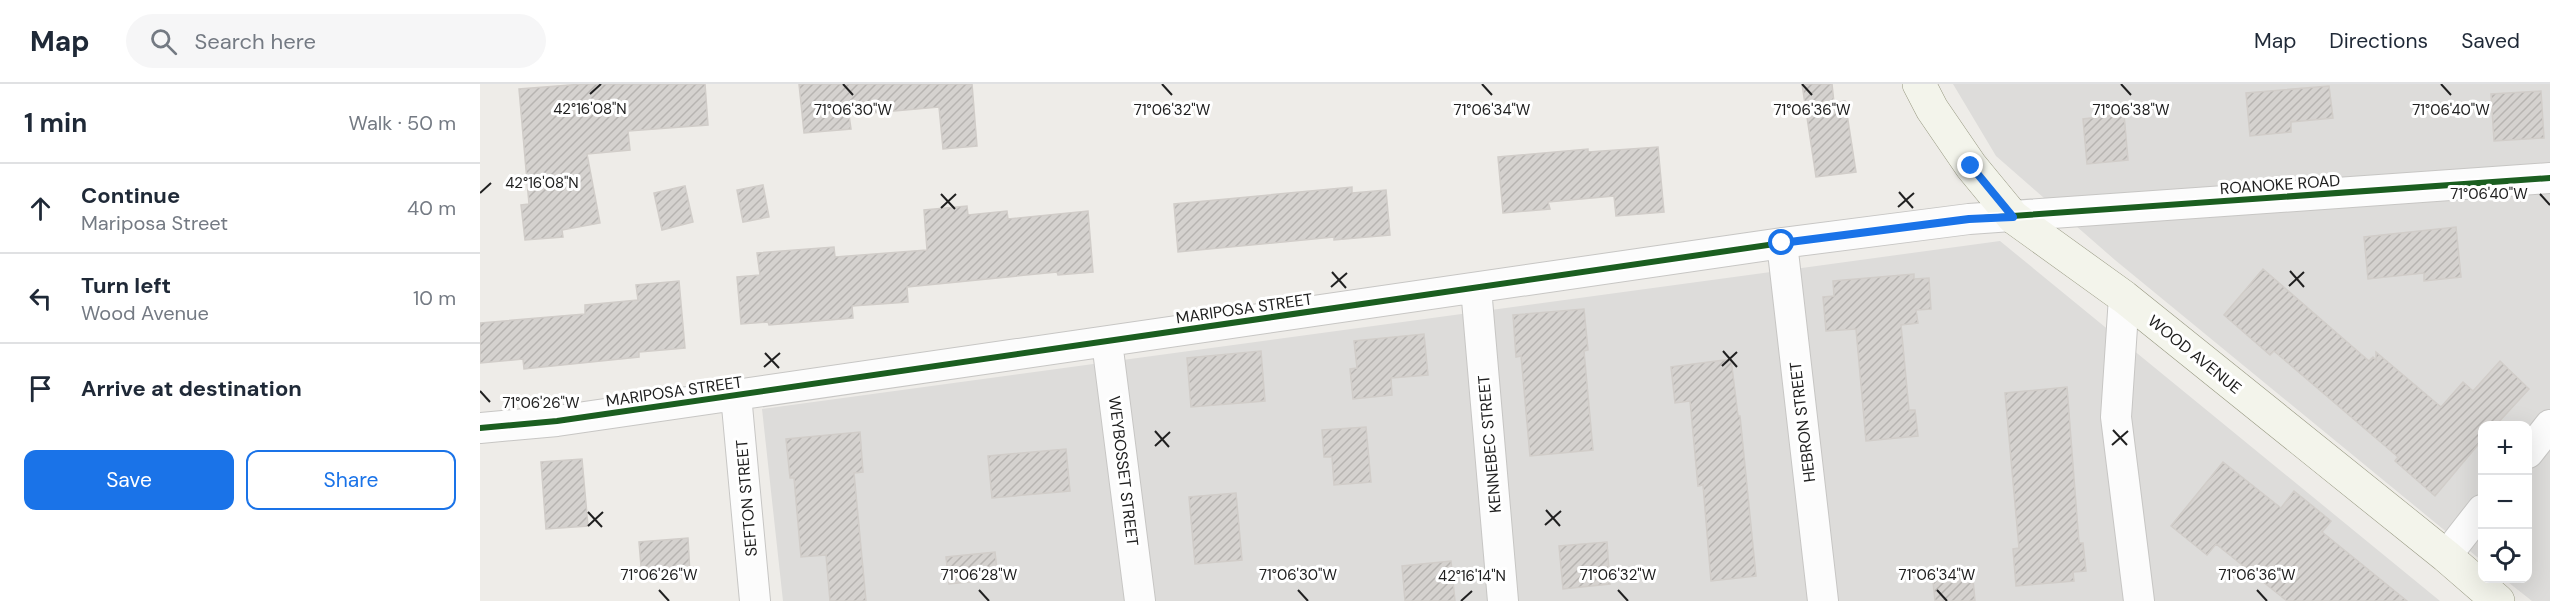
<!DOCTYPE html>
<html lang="en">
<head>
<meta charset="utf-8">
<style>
  :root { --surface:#fff; --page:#f6f6f7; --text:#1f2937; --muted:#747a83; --line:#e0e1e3; --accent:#1a73e8 }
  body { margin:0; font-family:"DM Sans",sans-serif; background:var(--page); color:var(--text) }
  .controls { position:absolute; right:18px; bottom:18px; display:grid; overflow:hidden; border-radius:12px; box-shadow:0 6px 24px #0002 }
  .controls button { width:54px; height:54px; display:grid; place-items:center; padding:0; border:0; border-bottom:2px solid var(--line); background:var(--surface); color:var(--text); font:30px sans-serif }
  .stop { position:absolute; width:18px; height:18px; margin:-14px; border:4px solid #1a73e8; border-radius:50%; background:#fff }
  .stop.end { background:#1a73e8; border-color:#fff; box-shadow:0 2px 6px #0008 }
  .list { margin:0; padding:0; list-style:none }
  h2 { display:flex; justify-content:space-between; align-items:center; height:78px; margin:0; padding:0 24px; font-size:26px }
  h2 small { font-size:20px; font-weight:400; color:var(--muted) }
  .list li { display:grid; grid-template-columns:39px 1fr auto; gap:18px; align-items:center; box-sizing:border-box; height:90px; padding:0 24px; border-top:2px solid var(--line) }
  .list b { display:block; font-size:22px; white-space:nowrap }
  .list p { margin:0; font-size:20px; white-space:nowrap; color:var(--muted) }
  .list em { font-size:20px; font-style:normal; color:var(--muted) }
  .actions { display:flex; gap:12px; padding:18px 24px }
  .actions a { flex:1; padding:14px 0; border:2px solid var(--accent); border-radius:12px; text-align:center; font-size:21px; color:var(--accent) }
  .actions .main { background:var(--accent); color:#fff }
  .icon { flex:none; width:33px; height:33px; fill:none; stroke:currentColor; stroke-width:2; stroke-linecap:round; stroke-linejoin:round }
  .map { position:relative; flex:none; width:2070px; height:517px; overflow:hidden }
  header { display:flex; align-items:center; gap:36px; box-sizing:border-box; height:84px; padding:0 30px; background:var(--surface); border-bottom:2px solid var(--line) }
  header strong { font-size:28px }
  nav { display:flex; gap:33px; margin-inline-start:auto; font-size:21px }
  .search { width:420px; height:54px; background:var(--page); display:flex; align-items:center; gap:15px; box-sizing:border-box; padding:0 21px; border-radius:33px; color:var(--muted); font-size:22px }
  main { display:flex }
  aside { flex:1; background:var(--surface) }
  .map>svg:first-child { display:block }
  .residential { fill:#dddcda }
  .building { fill:url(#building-hatch); stroke:#d1cdc9; stroke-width:1.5 }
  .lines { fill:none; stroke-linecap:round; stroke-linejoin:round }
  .minor-casing { stroke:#c7c6c4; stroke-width:32 }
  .secondary-casing { stroke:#979880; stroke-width:34 }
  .minor { stroke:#fcfcfc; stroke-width:30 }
  .secondary { stroke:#f3f4eb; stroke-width:33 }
  .cycleway-casing { stroke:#fff; stroke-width:10 }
  .cycleway { stroke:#1b5e20; stroke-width:6 }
  .route { stroke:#1a73e8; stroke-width:8 }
  .ticks { fill:none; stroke:#202020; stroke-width:2 }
  .labels { text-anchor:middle; stroke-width:6; stroke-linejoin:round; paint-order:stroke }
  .street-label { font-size:16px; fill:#202020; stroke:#fff }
  .ticks-label { font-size:15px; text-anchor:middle; fill:#202020; stroke:#fff; stroke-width:6; stroke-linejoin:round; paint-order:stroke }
</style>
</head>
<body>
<header>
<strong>Map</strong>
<div class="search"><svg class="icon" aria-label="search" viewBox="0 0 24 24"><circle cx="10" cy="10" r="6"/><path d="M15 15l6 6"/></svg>Search here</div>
<nav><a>Map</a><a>Directions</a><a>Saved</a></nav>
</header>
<main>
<aside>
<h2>1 min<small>Walk · 50 m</small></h2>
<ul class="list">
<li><svg class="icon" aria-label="ahead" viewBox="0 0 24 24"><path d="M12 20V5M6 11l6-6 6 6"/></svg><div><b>Continue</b><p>Mariposa Street</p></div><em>40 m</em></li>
<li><svg class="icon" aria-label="left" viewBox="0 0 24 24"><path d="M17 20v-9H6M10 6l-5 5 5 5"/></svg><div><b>Turn left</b><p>Wood Avenue</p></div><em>10 m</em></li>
<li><svg class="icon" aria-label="arrive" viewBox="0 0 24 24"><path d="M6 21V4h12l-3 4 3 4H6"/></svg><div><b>Arrive at destination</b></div></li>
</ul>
<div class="actions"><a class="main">Save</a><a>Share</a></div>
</aside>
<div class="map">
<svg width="2070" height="517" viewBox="0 0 2070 517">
  <defs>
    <pattern id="building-hatch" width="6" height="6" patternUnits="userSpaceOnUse" patternTransform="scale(1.5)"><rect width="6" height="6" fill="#d5d2cf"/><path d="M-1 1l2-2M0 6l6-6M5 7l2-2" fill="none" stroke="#b7b4b1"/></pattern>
  </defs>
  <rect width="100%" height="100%" fill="#eeece8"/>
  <path class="residential" d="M 1473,0 L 2070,0 L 2070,517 L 2052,517 L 2024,495 L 2048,494 L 2048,342 L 2002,342 L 2002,477 L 1635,176 L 1516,72 Z
    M 1520,157 L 1960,517 L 303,517 L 282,325 Z"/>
  <path class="building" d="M 103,0 L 225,0 L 228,41 L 148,47 L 150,66 L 107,70 L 120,139 L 82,146 L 83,153 L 45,156 L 41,121 L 49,120 L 39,5 Z
    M 319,0 L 492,0 L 497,62 L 463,65 L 459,23 L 369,31 L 371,45 L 324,49 Z
    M 1322,0 L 1352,0 L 1354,19 L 1365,17 L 1376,88 L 1336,93 Z
    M 1849,2 L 1853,34 L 1811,38 L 1811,48 L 1770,52 L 1766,9 Z
    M 2061,7 L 2064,54 L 2014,57 L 2011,10 Z
    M 1644,30 L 1648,76 L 1607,80 L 1603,35 Z
    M 1178,63 L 1184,128 L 1136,132 L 1134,112 L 1068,118 L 1070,125 L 1023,129 L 1018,73 L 1108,65 L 1108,68 Z
    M 283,101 L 289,133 L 263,138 L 257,106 Z
    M 205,102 L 213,138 L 182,146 L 174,109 Z
    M 872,103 L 872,109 L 906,106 L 910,151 L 854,156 L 854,153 L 698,168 L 694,120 Z
    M 487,122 L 488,131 L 527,127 L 528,135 L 608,127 L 613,188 L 578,191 L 577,188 L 427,203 L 428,218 L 372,222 L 373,234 L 289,241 L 288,238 L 261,240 L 257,193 L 280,191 L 277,169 L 354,163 L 355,173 L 447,166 L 444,126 Z
    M 1976,143 L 1981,193 L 1944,197 L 1944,189 L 1888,195 L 1884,153 Z
    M 1783,185 L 1889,277 L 1893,273 L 1896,276 L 1896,268 L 1961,323 L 1983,298 L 1993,307 L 2020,277 L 2049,305 L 2015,342 L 2002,342 L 2002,356 L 1955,412 L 1915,377 L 1918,373 L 1794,267 L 1790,271 L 1744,231 Z
    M 1434,190 L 1434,195 L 1449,194 L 1451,225 L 1436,226 L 1438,239 L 1421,241 L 1429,326 L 1435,326 L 1438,352 L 1386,357 L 1376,245 L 1346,247 L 1343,213 L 1354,212 L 1353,197 Z
    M 199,197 L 205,264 L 159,268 L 159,273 L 44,285 L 43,275 L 0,279 L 0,239 L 105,230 L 105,221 L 158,216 L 156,201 Z
    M 1104,225 L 1108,266 L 1104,267 L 1113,366 L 1050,372 L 1041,272 L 1036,273 L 1033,231 Z
    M 944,250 L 948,291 L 911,294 L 912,311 L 873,315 L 870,285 L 877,284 L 874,257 Z
    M 781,267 L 785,317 L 711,323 L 707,274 Z
    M 1251,275 L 1258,332 L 1260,332 L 1276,492 L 1231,497 L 1223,401 L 1218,402 L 1210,317 L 1195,319 L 1191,283 Z
    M 1587,303 L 1599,459 L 1603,459 L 1606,487 L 1593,488 L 1594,497 L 1536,502 L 1533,465 L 1539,464 L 1525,309 Z
    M 886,343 L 891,398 L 854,401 L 852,373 L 844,373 L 842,346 Z
    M 380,348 L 383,388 L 374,389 L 386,517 L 350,517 L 346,471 L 321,473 L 314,394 L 310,394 L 306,355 Z
    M 586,365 L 590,407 L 512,414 L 508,372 Z
    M 102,375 L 108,442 L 66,445 L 61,378 Z
    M 1743,378 L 1801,424 L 1814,407 L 1851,437 L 1842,448 L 1927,517 L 1807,517 L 1736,460 L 1727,471 L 1691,442 Z
    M 756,409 L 762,476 L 715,480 L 709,413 Z
    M 208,454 L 210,490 L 162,494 L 159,458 Z
    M 1127,458 L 1130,500 L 1083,505 L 1079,462 Z
    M 515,468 L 518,495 L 469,500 L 466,473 Z
    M 971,477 L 975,517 L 925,517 L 922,482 Z
    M 1492,484 L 1495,517 L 1455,517 L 1452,488 Z"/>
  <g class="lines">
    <g class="minor-casing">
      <path id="minor" d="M 1302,159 L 1343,517
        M 996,204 L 1023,517
        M 1644,213 L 1636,333 L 1659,517
        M 627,258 L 660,517
        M 256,311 L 275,517
        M 0,344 L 77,337 L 1302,159 L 1489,135 L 2070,94
        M 2048,369 L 2070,341
        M 1966,472 L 2002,426"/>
    </g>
    <g class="secondary-casing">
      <path id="secondary" d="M 1439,0 L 1452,25 L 1491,82 L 1533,133 L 1644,213 L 1966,472 L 2018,517"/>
    </g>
    <use href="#minor" class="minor"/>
    <use href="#secondary" class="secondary"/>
    <g class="cycleway-casing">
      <path id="cycleway" d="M 0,344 L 77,337 L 1302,159 L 1489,135 L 2070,94"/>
    </g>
    <use href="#cycleway" class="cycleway"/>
  </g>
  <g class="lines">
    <path class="route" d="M 1302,159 L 1489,135 L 1533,133 L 1491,82"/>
  </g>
  <path class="ticks" d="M 363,0 L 373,11M 682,0 L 692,11M 1002,0 L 1012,11M 1322,0 L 1332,11M 1641,0 L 1651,11M 1961,0 L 1971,11M 110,10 L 121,0M 1419,108 L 1433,124M 0,109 L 11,99M 461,110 L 475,125M 2060,110 L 2070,121M 1418,123 L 1434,109M 461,124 L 476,110M 1810,187 L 1824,203M 852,188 L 866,204M 1809,202 L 1824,188M 851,203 L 867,189M 1243,267 L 1257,283M 285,269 L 299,284M 1242,282 L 1257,268M 284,283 L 300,269M 0,307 L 10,318M 1633,346 L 1647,361M 675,347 L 689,363M 1632,361 L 1648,347M 675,362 L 690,348M 1066,426 L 1080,442M 108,428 L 122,443M 1065,441 L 1081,427M 108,442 L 123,428M 179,506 L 189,517M 499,506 L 509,517M 818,506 L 828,517M 1138,506 L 1148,517M 1457,506 L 1467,517M 1777,506 L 1787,517M 981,517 L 992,507"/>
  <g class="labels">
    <g class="street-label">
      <text transform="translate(1800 100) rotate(-4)" y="6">ROANOKE ROAD</text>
      <text transform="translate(764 224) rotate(-8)" y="6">MARIPOSA STREET</text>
      <text transform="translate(1715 270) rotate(39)" y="6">WOOD AVENUE</text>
      <text transform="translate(194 307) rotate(-8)" y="6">MARIPOSA STREET</text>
      <text transform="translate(1322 338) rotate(-97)" y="6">HEBRON STREET</text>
      <text transform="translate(1009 360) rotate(-95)" y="6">KENNEBEC STREET</text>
      <text transform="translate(644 387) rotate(83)" y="6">WEYBOSSET STREET</text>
      <text transform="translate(266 414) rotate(-95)" y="6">SEFTON STREET</text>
    </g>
  </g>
  <g class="ticks-label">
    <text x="110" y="30">42°16'08"N</text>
    <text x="373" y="31">71°06'30"W</text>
    <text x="692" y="31">71°06'32"W</text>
    <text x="1012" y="31">71°06'34"W</text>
    <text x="1332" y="31">71°06'36"W</text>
    <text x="1651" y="31">71°06'38"W</text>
    <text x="1971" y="31">71°06'40"W</text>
    <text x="62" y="104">42°16'08"N</text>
    <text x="2009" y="115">71°06'40"W</text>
    <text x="61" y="324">71°06'26"W</text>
    <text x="179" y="496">71°06'26"W</text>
    <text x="499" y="496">71°06'28"W</text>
    <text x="818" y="496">71°06'30"W</text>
    <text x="1138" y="496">71°06'32"W</text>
    <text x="1457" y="496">71°06'34"W</text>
    <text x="1777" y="496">71°06'36"W</text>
    <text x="992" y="497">42°16'14"N</text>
  </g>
</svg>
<div class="controls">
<button>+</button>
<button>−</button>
<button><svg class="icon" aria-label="locate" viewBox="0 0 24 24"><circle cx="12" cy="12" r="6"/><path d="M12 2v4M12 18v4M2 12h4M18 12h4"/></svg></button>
</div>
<div class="stop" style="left:1302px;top:159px"></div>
<div class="stop end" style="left:1491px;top:82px"></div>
</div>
</main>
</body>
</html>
